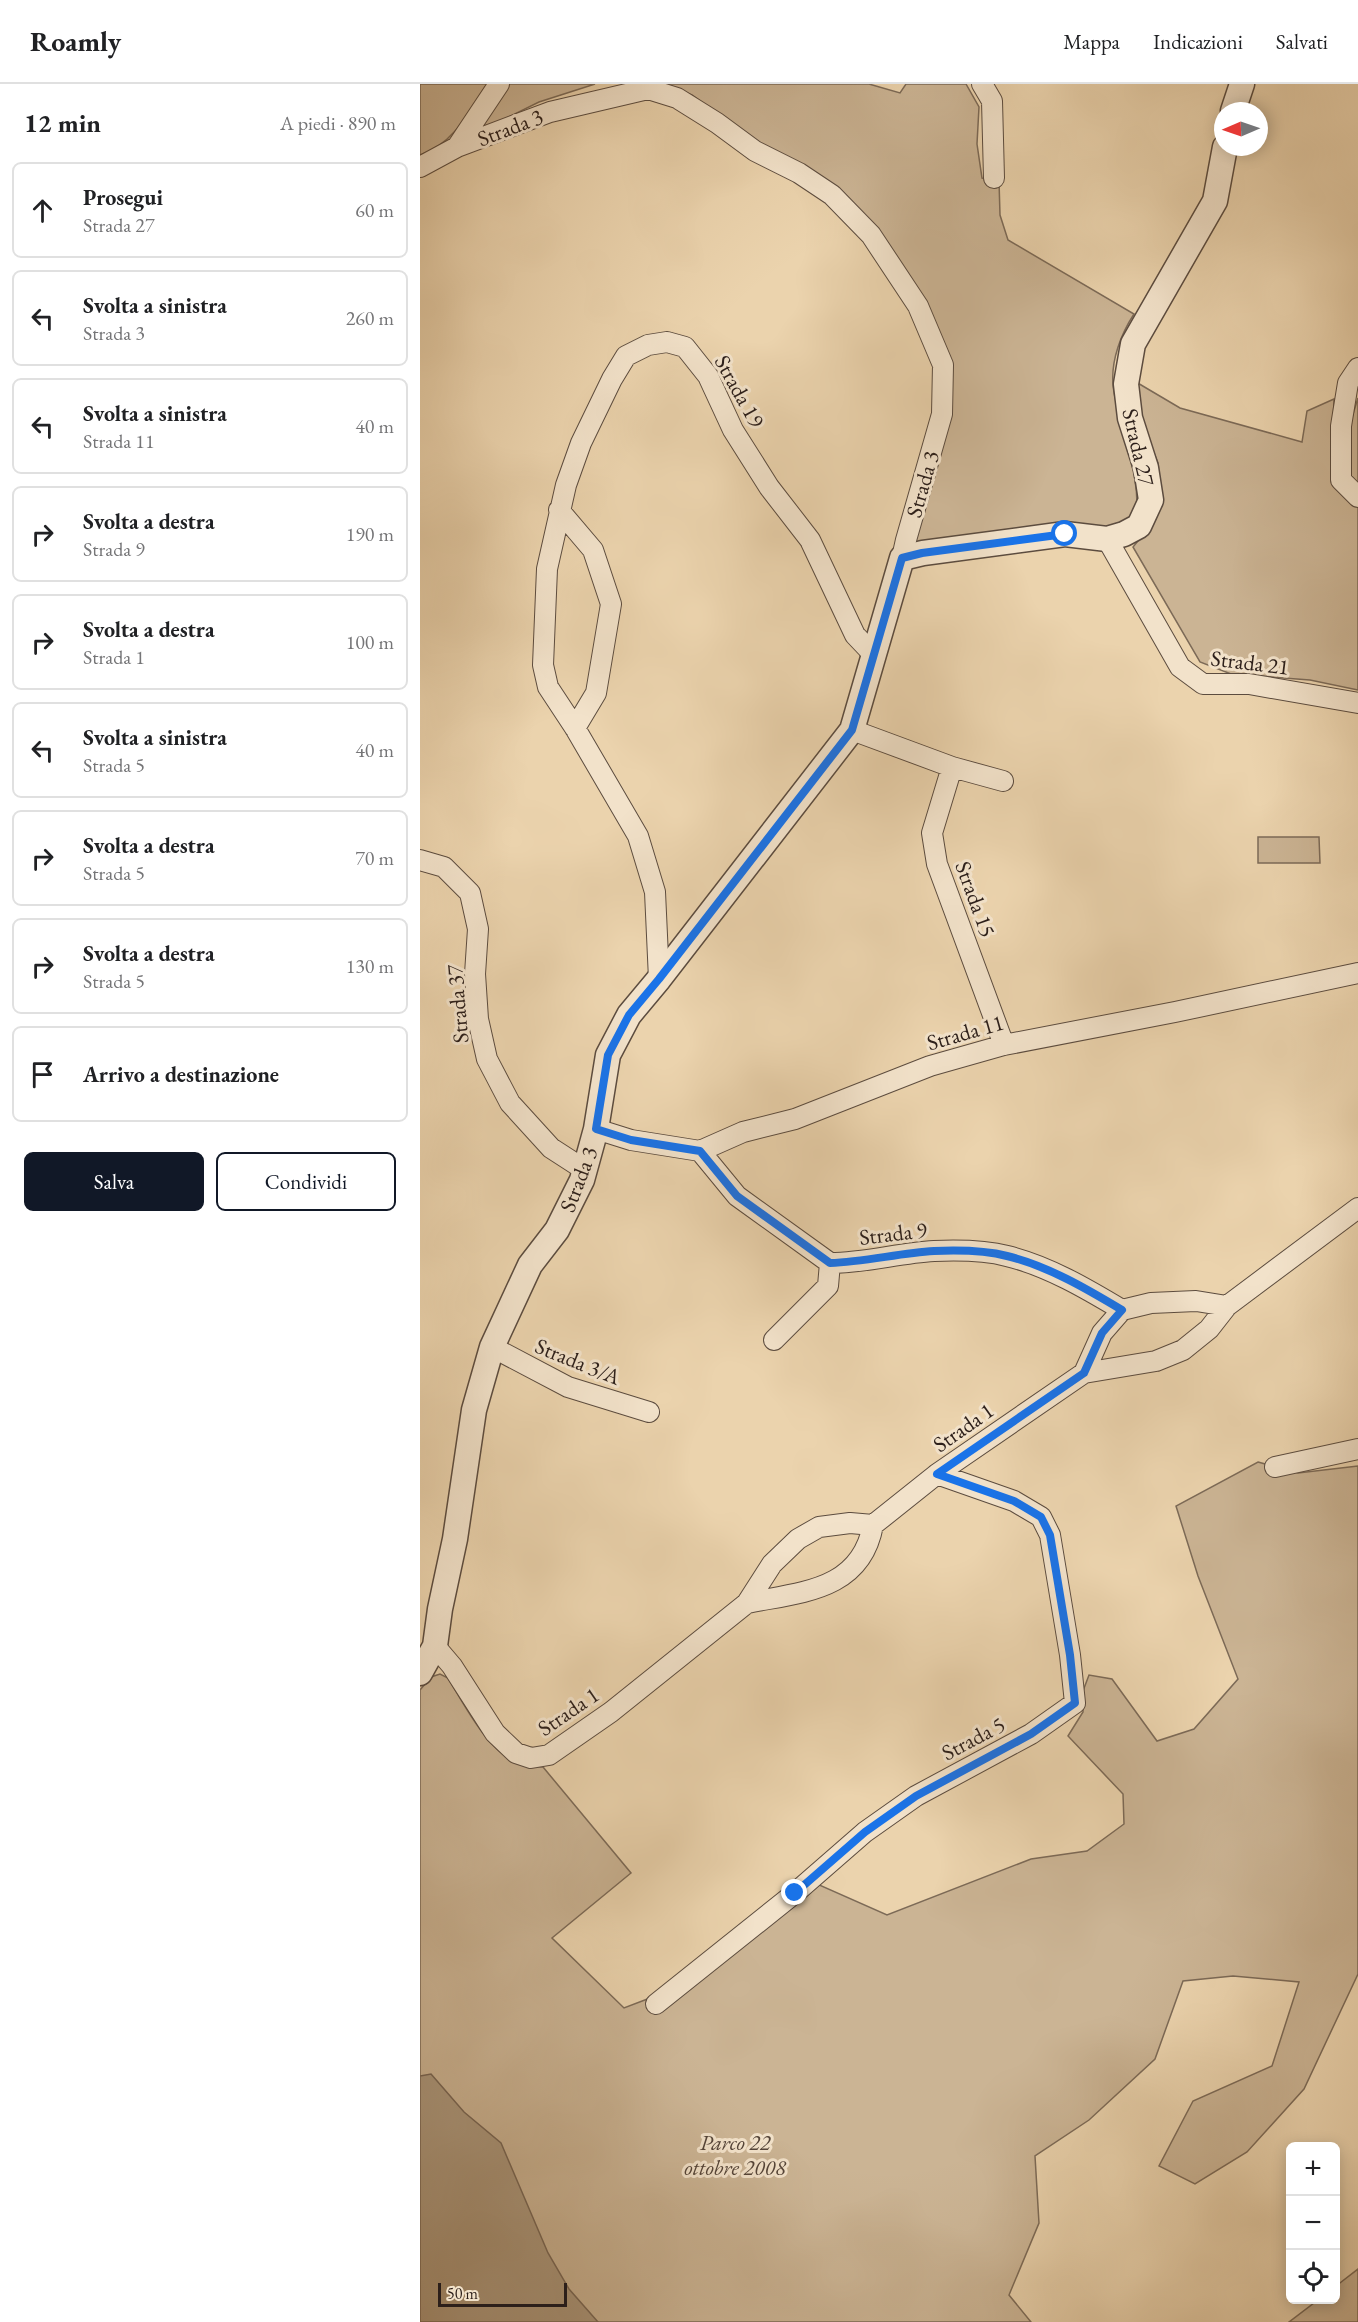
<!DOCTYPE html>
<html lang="it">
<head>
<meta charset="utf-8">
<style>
  :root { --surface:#fff; --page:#f6f6f6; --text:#202124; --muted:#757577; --line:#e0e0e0; --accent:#111827 }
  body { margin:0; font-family:"EB Garamond",serif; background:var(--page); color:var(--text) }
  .controls { position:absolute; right:18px; bottom:18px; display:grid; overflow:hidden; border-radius:9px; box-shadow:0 3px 15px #0003 }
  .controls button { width:54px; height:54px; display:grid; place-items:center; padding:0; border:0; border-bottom:2px solid var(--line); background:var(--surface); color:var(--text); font:30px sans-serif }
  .compass { position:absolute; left:794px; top:18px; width:54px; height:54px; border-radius:50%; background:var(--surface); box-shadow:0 3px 15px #0003; rotate:268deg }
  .scale { position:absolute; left:18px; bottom:15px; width:129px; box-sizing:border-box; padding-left:6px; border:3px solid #2c1f1a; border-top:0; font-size:16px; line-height:21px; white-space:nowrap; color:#2c1f1a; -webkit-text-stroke:4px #f2e2ca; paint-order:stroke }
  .stop { position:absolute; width:18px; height:18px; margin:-14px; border:4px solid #1a73e8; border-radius:50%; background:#fff }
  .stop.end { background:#1a73e8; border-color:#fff; box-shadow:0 2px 6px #0008 }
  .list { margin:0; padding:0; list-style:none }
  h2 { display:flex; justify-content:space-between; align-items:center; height:78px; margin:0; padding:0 24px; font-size:26px }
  h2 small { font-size:20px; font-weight:400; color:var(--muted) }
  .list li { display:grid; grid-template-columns:39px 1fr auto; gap:18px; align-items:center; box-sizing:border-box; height:96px; margin:0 12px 12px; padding:0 12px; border:2px solid var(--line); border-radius:9px }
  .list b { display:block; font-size:22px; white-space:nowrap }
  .list p { margin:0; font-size:20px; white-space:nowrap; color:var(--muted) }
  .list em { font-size:20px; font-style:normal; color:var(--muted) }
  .actions { display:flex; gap:12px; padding:18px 24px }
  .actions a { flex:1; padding:14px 0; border:2px solid var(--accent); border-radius:9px; text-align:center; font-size:21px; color:var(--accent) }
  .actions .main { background:var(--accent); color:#fff }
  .icon { flex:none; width:33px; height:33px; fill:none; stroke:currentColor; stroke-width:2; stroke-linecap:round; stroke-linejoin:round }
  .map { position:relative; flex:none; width:938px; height:2238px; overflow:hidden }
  header { display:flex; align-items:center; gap:36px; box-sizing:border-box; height:84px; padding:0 30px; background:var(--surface); border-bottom:2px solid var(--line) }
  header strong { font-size:28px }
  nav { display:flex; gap:33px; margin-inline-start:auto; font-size:21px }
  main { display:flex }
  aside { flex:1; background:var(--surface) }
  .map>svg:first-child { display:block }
  .green { fill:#cbb494; stroke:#7c6a57; stroke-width:1.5 }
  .water { fill:#aa967b; stroke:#786654; stroke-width:1.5 }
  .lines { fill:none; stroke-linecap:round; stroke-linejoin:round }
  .minor-casing { stroke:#5c4c3f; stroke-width:22 }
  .tertiary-casing { stroke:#5c4c3f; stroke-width:27 }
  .minor { stroke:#f2e2ca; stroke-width:20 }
  .tertiary { stroke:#f2e2ca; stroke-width:24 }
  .route { stroke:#1a73e8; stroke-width:8 }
  .labels { text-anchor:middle; stroke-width:6; stroke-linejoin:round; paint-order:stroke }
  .street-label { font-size:22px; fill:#2c1f1a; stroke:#f2e2ca }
  .park-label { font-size:22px; font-style:italic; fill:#544438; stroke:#f2e2ca }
</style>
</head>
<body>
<header>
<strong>Roamly</strong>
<nav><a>Mappa</a><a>Indicazioni</a><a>Salvati</a></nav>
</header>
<main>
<aside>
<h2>12 min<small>A piedi · 890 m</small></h2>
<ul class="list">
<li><svg class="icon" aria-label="ahead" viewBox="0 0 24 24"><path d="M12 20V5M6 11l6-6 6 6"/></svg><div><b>Prosegui</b><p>Strada 27</p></div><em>60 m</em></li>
<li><svg class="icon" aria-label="left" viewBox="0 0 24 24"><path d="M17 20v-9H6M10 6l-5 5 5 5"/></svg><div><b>Svolta a sinistra</b><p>Strada 3</p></div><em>260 m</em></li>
<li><svg class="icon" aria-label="left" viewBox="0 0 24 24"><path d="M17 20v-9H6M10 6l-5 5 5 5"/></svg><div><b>Svolta a sinistra</b><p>Strada 11</p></div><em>40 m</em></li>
<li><svg class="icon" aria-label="right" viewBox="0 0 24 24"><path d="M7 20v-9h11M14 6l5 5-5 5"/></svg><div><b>Svolta a destra</b><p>Strada 9</p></div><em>190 m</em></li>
<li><svg class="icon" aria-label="right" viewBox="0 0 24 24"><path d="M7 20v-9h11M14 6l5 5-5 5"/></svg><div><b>Svolta a destra</b><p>Strada 1</p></div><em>100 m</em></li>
<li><svg class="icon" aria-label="left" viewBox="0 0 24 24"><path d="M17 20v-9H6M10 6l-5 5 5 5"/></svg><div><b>Svolta a sinistra</b><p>Strada 5</p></div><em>40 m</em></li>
<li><svg class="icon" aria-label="right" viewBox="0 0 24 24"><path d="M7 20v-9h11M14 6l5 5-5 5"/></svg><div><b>Svolta a destra</b><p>Strada 5</p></div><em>70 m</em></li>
<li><svg class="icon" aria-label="right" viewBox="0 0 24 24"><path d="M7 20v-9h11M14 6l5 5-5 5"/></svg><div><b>Svolta a destra</b><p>Strada 5</p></div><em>130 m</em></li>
<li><svg class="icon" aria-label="arrive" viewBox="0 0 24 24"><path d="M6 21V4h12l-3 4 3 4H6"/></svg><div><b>Arrivo a destinazione</b></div></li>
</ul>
<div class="actions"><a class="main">Salva</a><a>Condividi</a></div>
</aside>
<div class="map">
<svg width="938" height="2238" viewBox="0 0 938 2238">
  <rect width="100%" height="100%" fill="#ebd3ad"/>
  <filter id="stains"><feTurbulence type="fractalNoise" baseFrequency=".00333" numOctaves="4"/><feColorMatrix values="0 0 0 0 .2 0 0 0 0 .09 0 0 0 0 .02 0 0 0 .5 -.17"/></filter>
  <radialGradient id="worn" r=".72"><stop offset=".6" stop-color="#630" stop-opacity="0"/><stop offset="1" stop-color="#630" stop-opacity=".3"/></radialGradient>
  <path class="green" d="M 0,0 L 67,0 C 49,28 34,60 0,71 Z
    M 85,0 L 175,0 L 119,18 L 56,49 Z
    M 243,0 L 449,0 L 480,9 L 486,0 L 546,0 L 559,23 L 557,60 L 562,94 L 579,97 L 580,131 L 588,156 L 714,230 C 701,250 691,276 693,300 C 694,329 728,410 713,433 C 711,436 706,439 702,441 L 504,462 L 497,458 L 493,450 L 529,297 L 469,164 L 341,62 L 272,11 Z
    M 716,298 L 760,324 L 882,358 L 887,327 L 914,315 L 913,345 L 929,343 L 938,314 L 938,606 L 890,596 L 811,590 L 780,578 L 713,463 L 731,441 L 741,417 L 738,379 L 718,330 Z
    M 838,753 L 899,753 L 900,779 L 838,779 Z
    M 838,1378 L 878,1389 L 938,1382 L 938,1890 L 884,2005 L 827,2068 L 775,2100 L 739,2082 L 773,2017 L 852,1982 L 879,1898 L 813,1892 L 763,1897 L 735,1975 L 669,2036 L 615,2072 L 619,2139 L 589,2211 L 611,2238 L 0,2238 L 0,1606 L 11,1593 L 20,1590 L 28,1594 C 44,1620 69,1670 100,1680 C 107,1682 116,1682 123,1683 L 211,1789 L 132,1854 L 204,1924 L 230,1914 L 395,1799 L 467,1831 L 611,1775 L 667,1767 L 704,1740 L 703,1710 L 648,1652 L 663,1628 L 663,1607 L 669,1591 L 692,1595 L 737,1657 L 774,1645 L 818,1595 L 778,1492 L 756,1422 Z
    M 938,2185 L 938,2238 L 869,2238 L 898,2216 L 916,2216 L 916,2202 Z"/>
  <path class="water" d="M 11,1990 L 44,2028 L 81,2059 L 128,2169 L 149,2205 L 178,2238 L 0,2238 L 0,1992 Z"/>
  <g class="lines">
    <g class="minor-casing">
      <path id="minor" d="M 562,0 L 572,17 L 574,94
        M 37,63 L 79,0
        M 0,83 L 37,63 L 130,28 L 228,5 L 257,14 L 297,39 L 335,67 L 379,89 L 412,111 L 451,151 L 498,222 L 523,281 L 522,330 L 486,456 L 482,474
        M 938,284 L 928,299 L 921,342 L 921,396 L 938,413
        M 139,426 L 173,466 L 191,520 L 176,609 L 155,644
        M 687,455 L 760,583 L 783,600 L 829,600 L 938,619
        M 432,646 L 532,683 L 583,697
        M 532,683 L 512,749 L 517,780 L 584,961
        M 0,776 L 24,783 L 50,809 L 58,845 L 55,890 L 58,935 L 67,975 L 90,1019 L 131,1064 L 165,1086
        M 239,895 L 235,808 L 218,752 L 155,644 L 128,603 L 123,581 L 127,485 L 146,401 L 161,359 L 192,295 L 206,272 L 228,261 L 247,258 L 265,263 L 288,292 L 313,346 L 349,403 L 390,456 L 435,551 L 453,570
        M 176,1045 L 211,1056 L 280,1067 L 323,1048 L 375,1035 L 510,982 L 584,961 L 755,928 L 938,889
        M 280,1067 L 317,1112 L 410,1179 C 445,1179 479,1169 514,1167 C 538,1166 564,1166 587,1172 C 628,1182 667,1205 702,1226
        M 354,1256 L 408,1202 L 410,1179
        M 72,1263 L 148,1303 L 229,1328
        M 664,1289 L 682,1249 L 702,1226 L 731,1219 L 776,1217 L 807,1222
        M 855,1383 L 938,1365
        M 327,1519 C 381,1508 441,1507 453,1441 L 517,1390 L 664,1289 L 736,1277 L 763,1266 L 789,1245 L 807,1222 L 938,1124
        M 15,1562 L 32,1582 L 75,1649 L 96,1669 L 111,1674 L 129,1671 L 191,1628 L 327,1519 L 352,1480 L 378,1455 L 399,1443 L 430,1439 L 453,1441
        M 236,1920 L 375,1809 L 445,1748 L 496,1712 L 611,1650 L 655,1619 L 650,1571 L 630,1451 L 621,1433 L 594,1417 L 517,1390"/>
    </g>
    <g class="tertiary-casing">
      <path id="tertiary" d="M 813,27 L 822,0
        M 0,1589 L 15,1562 L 20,1525 L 35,1455 L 54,1326 L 72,1263 L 110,1181 L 137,1146 L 162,1096 L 176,1045 L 188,971 L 209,931 L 239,895 L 432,646 L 482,474 L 503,469 L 645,450 L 687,455 L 704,450 L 719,442 L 731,416 L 726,384 L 710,334 L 706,300 L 713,260 L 795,117 L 805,63"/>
    </g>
    <use href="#minor" class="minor"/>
    <use href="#tertiary" class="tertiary"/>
  </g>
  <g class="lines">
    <path class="route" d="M 375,1809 L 445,1748 L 496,1712 L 611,1650 L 655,1619 L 650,1571 L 630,1451 L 621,1433 L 594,1417 L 517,1390 L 664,1289 L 682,1249 L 702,1226 C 667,1205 628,1182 587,1172 C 564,1166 538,1166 514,1167 C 479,1169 445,1178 410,1179 L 317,1112 L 280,1067 L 211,1056 L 176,1045 L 188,971 L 209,931 L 239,895 L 432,646 L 482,474 L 502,469 L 645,450"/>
  </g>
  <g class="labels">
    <g class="street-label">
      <text transform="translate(90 43) rotate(-21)" y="8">Strada 3</text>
      <text transform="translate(320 307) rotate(61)" y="8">Strada 19</text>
      <text transform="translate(719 363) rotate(77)" y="8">Strada 27</text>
      <text transform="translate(502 400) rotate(-74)" y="8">Strada 3</text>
      <text transform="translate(830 578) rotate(7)" y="8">Strada 21</text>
      <text transform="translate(556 815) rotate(70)" y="8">Strada 15</text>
      <text transform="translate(37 920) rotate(-95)" y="8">Strada 37</text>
      <text transform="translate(545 948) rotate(-16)" y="8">Strada 11</text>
      <text transform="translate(158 1095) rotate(-69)" y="8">Strada 3</text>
      <text transform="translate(473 1149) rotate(-7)" y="8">Strada 9</text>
      <text transform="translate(158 1277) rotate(22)" y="8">Strada 3/A</text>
      <text transform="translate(543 1343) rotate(-35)" y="8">Strada 1</text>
      <text transform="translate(148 1627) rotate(-34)" y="8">Strada 1</text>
      <text transform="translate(553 1654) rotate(-28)" y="8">Strada 5</text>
    </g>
    <g class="park-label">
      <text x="315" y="2066">Parco 22<tspan x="315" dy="25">ottobre 2008</tspan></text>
    </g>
  </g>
  <rect width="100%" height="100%" filter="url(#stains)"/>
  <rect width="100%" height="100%" fill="url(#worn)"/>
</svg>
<div class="controls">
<button>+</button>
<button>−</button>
<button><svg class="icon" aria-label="locate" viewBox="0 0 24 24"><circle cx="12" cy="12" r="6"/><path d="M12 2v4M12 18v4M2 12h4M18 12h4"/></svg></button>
</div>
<svg class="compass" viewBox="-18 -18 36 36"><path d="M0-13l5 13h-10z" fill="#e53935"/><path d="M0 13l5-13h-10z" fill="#757577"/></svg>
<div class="scale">50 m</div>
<div class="stop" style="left:645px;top:450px"></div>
<div class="stop end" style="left:375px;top:1809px"></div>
</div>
</main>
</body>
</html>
